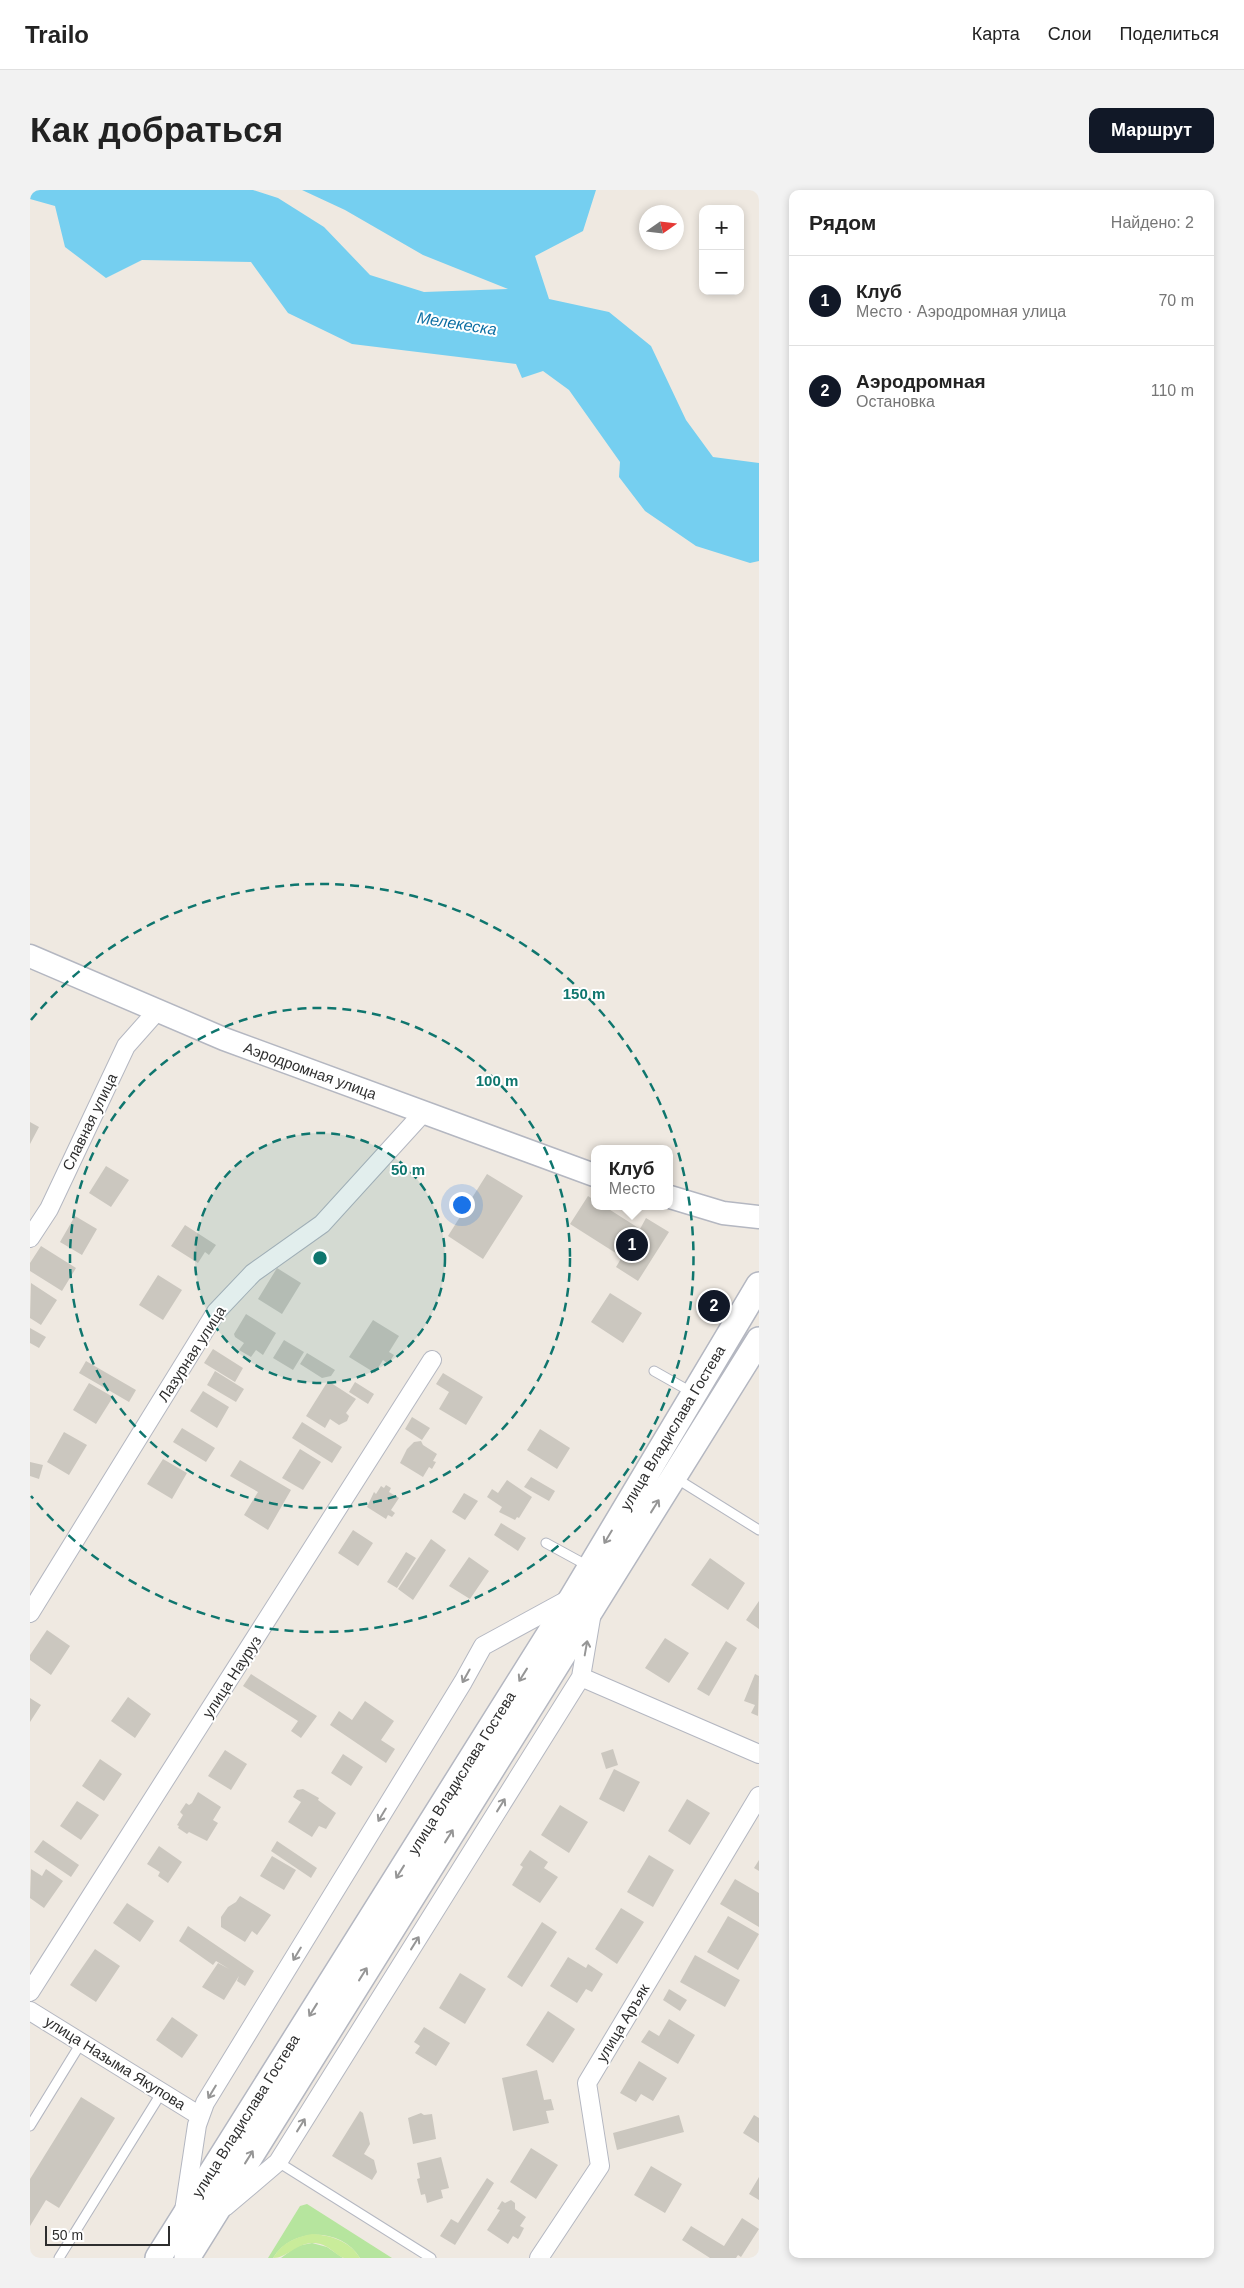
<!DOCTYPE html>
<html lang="ru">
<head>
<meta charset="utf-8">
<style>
  :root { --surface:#fff; --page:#f2f2f2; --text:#222; --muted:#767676; --line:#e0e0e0; --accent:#111827 }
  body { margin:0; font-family:Helvetica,sans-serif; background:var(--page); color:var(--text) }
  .controls { position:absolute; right:15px; top:15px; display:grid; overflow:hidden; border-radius:10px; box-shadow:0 2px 8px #0003 }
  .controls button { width:45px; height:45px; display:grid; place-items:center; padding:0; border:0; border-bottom:1px solid var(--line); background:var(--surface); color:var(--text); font:25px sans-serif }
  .compass { position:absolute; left:609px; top:15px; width:45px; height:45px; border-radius:50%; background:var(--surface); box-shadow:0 2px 8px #0003; rotate:76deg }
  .scale { position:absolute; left:15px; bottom:12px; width:125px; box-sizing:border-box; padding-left:5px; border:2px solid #2e2e2e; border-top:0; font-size:14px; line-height:18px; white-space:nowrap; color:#2e2e2e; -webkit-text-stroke:4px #fff; paint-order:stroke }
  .you { position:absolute; left:431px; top:1014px; width:18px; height:18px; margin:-12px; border:4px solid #fff; border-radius:50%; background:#1a73e8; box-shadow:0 0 0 8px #1a73e833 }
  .badge { display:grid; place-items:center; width:32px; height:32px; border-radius:50%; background:var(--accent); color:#fff; font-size:16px; font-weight:700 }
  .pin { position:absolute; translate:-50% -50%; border:2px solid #fff; box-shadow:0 1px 5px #0006 }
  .popup { position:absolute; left:561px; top:955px; width:82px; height:65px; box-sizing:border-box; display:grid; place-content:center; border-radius:10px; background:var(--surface); filter:drop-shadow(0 1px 4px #0005); font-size:16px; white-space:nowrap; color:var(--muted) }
  .popup b { font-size:19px; color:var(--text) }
  .popup::after { content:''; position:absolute; left:50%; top:100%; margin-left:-10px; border:10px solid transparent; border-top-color:var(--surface) }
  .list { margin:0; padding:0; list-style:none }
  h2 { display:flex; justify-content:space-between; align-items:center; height:65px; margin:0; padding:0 20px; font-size:21px }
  h2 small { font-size:16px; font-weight:400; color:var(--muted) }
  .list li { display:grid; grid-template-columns:32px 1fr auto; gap:15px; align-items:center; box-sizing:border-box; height:90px; padding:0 20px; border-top:1px solid var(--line) }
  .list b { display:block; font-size:19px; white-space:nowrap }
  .list p { margin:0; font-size:16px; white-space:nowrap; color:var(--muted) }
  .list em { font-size:16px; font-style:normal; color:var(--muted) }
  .map { position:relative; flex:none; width:729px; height:2068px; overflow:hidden; border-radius:10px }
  header { display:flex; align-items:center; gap:30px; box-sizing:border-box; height:70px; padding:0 25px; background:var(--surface); border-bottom:1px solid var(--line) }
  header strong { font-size:24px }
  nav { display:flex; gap:28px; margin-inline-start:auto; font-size:18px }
  .intro { display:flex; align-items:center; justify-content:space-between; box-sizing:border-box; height:120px; padding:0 30px }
  h1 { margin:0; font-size:35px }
  .button { padding:12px 22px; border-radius:10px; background:var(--accent); color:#fff; font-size:18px; font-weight:700 }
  main { display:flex; gap:30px; padding:0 30px }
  aside { flex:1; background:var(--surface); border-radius:10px; box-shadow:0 2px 8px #0003 }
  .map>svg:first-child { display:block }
  .green { fill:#b6e59e }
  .pitch { fill:#c9ec9a }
  .water { fill:#75cff0 }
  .building { fill:#cbc7bf }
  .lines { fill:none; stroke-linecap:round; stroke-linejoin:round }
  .service-casing { stroke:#b4b7c1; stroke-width:11 }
  .minor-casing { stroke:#b4b7c1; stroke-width:20 }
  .tertiary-casing { stroke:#b4b7c1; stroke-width:25 }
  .secondary-casing { stroke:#b4b7c1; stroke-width:28 }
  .service { stroke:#fff; stroke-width:9 }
  .minor { stroke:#fff; stroke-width:18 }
  .tertiary { stroke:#fff; stroke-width:22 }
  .secondary { stroke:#fff; stroke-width:25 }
  .oneway { stroke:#969696 }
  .ring { fill:none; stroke:#0f766e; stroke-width:2.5; stroke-dasharray:9 6 }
  .labels { text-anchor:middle; stroke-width:4; stroke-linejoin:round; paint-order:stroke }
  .street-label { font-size:15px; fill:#2e2e2e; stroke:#fff }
  .water-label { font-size:16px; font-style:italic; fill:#0d6fa3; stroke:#fff }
  .centre { fill:#0f766e; stroke:#fff; stroke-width:2.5 }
  .ring-label { font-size:15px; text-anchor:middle; font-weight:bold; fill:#0f766e; stroke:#fff; stroke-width:4; stroke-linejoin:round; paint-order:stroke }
</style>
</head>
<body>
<header>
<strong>Trailo</strong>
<nav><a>Карта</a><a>Слои</a><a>Поделиться</a></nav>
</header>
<div class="intro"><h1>Как добраться</h1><a class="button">Маршрут</a></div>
<main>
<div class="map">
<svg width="729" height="2068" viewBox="0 0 729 2068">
  <rect width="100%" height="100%" fill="#efe9e1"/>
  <path class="green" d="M 277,2014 L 362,2068 L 330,2068 C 311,2037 262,2037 243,2068 L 238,2068 L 270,2016 Z
    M 282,2053 L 297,2057 L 313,2068 L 251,2068 L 267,2056 Z"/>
  <path class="pitch" d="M 282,2044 C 300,2045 320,2051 330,2068 C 326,2068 318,2068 314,2068 C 303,2064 299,2053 282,2053 C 265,2054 257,2068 243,2068 C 252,2053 265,2047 282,2044 Z"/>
  <path class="water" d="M 0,0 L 223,0 L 248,8 L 294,37 L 340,85 L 394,102 L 478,99 L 393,65 L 315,20 L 272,0 L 566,0 L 553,41 L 505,66 L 519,109 L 579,122 L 621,156 L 656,230 L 683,267 L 729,273 L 729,371 L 720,373 L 666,356 L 615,321 L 589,287 L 590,272 L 539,200 L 513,181 L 492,188 L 486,174 L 322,154 L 258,123 L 221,72 L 112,70 L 76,88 L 35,57 L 25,16 L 0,9 Z"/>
  <path class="building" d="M 0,932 L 9,937 L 0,954 Z
    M 76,976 L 99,990 L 81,1017 L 59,1003 Z
    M 457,984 L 493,1006 L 453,1069 L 418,1046 Z
    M 558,1006 L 564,1010 L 564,1016 L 574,1016 L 610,1039 L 616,1028 L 639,1042 L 608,1091 L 586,1077 L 592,1067 L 540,1034 Z
    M 45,1026 L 67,1039 L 52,1065 L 30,1052 Z
    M 155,1035 L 186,1055 L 179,1065 L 175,1062 L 168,1073 L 141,1056 Z
    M 11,1056 L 46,1078 L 32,1101 L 0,1081 L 0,1073 Z
    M 247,1078 L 271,1093 L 252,1124 L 228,1109 Z
    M 128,1085 L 152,1100 L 133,1130 L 109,1115 Z
    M 1,1093 L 27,1110 L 11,1135 L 0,1128 Z
    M 580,1103 L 612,1123 L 593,1153 L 561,1132 Z
    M 216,1124 L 246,1143 L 233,1165 L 226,1160 L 221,1167 L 209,1160 L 214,1153 L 205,1147 L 204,1144 Z
    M 343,1130 L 369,1146 L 359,1162 L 364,1165 L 358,1174 L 353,1170 L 345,1183 L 319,1167 Z
    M 0,1138 L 16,1147 L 9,1158 L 0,1153 Z
    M 254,1150 L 274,1162 L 263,1180 L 243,1168 Z
    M 183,1159 L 213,1178 L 205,1192 L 174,1173 Z
    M 277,1163 L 305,1180 L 301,1186 L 292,1188 L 270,1174 Z
    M 56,1171 L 106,1200 L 99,1212 L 49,1183 Z
    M 185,1181 L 214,1199 L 206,1212 L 177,1195 Z
    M 413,1183 L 453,1207 L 436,1235 L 409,1219 L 419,1202 L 406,1194 Z
    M 298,1191 L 326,1209 L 316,1223 L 319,1226 L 317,1231 L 309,1235 L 300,1229 L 295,1238 L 276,1226 Z
    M 325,1192 L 344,1204 L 338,1214 L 319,1202 Z
    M 59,1193 L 83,1207 L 66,1234 L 43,1220 Z
    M 173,1201 L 199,1217 L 187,1238 L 160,1221 Z
    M 382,1227 L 400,1238 L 392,1250 L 375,1239 Z
    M 272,1232 L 312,1257 L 302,1273 L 262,1248 Z
    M 152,1238 L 185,1258 L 176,1272 L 143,1252 Z
    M 510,1239 L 540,1258 L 527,1279 L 497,1260 Z
    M 34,1242 L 57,1255 L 39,1285 L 17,1272 Z
    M 391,1251 L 393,1255 L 407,1264 L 403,1271 L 406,1272 L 402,1279 L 399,1277 L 393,1287 L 370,1273 L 377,1259 L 384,1252 Z
    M 270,1259 L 291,1272 L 273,1300 L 252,1288 Z
    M 133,1269 L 157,1283 L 142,1309 L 117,1294 Z
    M 210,1270 L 261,1300 L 238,1340 L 214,1325 L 228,1302 L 200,1286 Z
    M 0,1272 L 13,1275 L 9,1289 L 0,1286 Z
    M 501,1287 L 525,1301 L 519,1311 L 494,1297 Z
    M 477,1290 L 502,1307 L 489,1328 L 487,1327 L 485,1330 L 469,1322 L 472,1317 L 457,1307 L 462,1299 L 468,1303 Z
    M 356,1295 L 361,1298 L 359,1302 L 369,1308 L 361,1320 L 365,1323 L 362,1327 L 358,1325 L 356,1329 L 337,1317 L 344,1302 L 346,1304 L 351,1296 L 354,1298 Z
    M 434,1303 L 448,1311 L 435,1330 L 422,1322 Z
    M 471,1333 L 496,1348 L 488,1361 L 464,1345 Z
    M 323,1340 L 343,1353 L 328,1376 L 308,1363 Z
    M 401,1349 L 416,1360 L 383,1410 L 368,1399 Z
    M 376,1362 L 386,1368 L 367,1398 L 357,1392 Z
    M 439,1367 L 459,1381 L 440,1409 L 419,1396 Z
    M 680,1368 L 715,1393 L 698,1420 L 661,1395 Z
    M 729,1411 L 729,1439 L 716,1430 Z
    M 17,1440 L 40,1456 L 21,1485 L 0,1470 L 0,1465 Z
    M 635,1448 L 659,1463 L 639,1493 L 615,1478 Z
    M 696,1451 L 707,1458 L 679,1506 L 667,1499 Z
    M 221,1484 L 287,1526 L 271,1548 L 261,1541 L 268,1531 L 213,1496 Z
    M 725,1484 L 729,1486 L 728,1526 L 721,1523 L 725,1515 L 714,1511 Z
    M 98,1507 L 121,1524 L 105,1548 L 81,1531 Z
    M 0,1508 L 11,1515 L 0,1532 Z
    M 335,1511 L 364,1531 L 351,1550 L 365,1559 L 356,1573 L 300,1535 L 309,1521 L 322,1530 Z
    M 583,1559 L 588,1575 L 576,1579 L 571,1563 Z
    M 195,1560 L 217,1574 L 201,1600 L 178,1586 Z
    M 313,1564 L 333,1577 L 321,1596 L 301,1583 Z
    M 70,1569 L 92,1584 L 74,1611 L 52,1596 Z
    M 584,1579 L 610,1592 L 594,1622 L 569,1609 Z
    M 273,1599 L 289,1608 L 288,1610 L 306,1623 L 296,1639 L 289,1636 L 282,1647 L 258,1632 L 271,1612 L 263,1607 L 267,1600 Z
    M 168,1602 L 191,1617 L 183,1630 L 188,1633 L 177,1651 L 159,1642 L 157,1644 L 148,1638 L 149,1636 L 147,1635 L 153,1625 L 150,1622 L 156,1613 L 159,1615 L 162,1613 Z
    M 657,1609 L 680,1623 L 660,1655 L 638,1641 Z
    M 47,1611 L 69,1625 L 51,1650 L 30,1636 Z
    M 530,1615 L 558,1632 L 539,1663 L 511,1645 Z
    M 13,1650 L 49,1675 L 41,1687 L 4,1662 Z
    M 247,1651 L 287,1678 L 281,1688 L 241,1661 Z
    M 129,1656 L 152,1672 L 138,1693 L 128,1686 L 130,1682 L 117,1674 Z
    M 500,1660 L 518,1672 L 514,1678 L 528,1687 L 510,1713 L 482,1695 L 493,1677 L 490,1675 Z
    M 619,1665 L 644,1680 L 623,1717 L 597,1702 Z
    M 242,1666 L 266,1680 L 254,1700 L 230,1686 Z
    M 729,1670 L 729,1681 L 724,1678 Z
    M 1,1679 L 12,1686 L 16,1679 L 33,1691 L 14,1718 L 0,1708 Z
    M 705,1689 L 729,1703 L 729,1737 L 690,1714 Z
    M 210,1706 L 241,1725 L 227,1745 L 222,1741 L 215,1752 L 191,1737 L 191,1727 L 198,1717 L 206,1712 Z
    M 97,1713 L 124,1731 L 110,1752 L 83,1733 Z
    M 591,1718 L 614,1732 L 587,1774 L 565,1759 Z
    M 698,1726 L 729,1744 L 708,1780 L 677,1762 Z
    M 512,1732 L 527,1742 L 492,1797 L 477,1787 Z
    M 158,1736 L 224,1781 L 215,1796 L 207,1791 L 209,1786 L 194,1810 L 172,1797 L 188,1773 L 199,1779 L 186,1771 L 183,1775 L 149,1751 Z
    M 65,1759 L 90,1776 L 66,1812 L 40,1795 Z
    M 665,1765 L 710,1790 L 695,1817 L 650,1792 Z
    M 538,1767 L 556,1778 L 558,1774 L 573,1784 L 562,1802 L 556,1799 L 547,1813 L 520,1796 Z
    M 430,1783 L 456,1799 L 435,1834 L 409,1818 Z
    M 639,1799 L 657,1810 L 650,1821 L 633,1810 Z
    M 518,1821 L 545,1839 L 523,1873 L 496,1855 Z
    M 142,1827 L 168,1845 L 152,1868 L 126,1850 Z
    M 639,1829 L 665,1845 L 648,1874 L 611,1852 L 619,1840 L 629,1846 Z
    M 394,1837 L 420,1853 L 406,1876 L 385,1863 L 390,1856 L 384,1852 Z
    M 609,1871 L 637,1888 L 623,1911 L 611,1904 L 606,1912 L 590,1903 Z
    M 507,1880 L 514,1910 L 521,1909 L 524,1920 L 516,1921 L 519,1933 L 483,1941 L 472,1888 Z
    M 51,1907 L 85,1928 L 29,2018 L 16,2010 L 0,2036 L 0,1989 Z
    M 330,1921 L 333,1923 L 340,1954 L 334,1964 L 344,1970 L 347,1982 L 342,1990 L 302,1966 Z
    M 391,1923 L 394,1925 L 402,1924 L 406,1949 L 383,1954 L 378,1928 Z
    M 649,1925 L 654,1942 L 587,1960 L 583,1943 Z
    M 724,1925 L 729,1928 L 729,1953 L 713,1943 Z
    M 501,1958 L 528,1975 L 506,2009 L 480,1992 Z
    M 411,1967 L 419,1998 L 411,2000 L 413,2008 L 397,2013 L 395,2004 L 391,2005 L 387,1989 L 390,1988 L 387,1973 Z
    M 621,1976 L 652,1994 L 635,2023 L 604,2005 Z
    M 729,1987 L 729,2010 L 719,2004 Z
    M 457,1988 L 464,1993 L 425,2055 L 410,2046 L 421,2029 L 428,2033 Z
    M 481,2010 L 485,2013 L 485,2019 L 496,2027 L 490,2036 L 494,2038 L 490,2046 L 488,2049 L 483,2046 L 478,2054 L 457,2040 L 470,2020 L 467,2019 L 472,2011 L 475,2013 Z
    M 712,2028 L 729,2039 L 711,2067 L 708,2065 L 706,2068 L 680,2068 L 652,2050 L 661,2036 L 694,2056 Z"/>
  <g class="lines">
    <g class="service-casing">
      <path id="service" d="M 624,1181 L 663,1203
        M 644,1287 L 729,1340
        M 516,1353 L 560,1377
        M 0,1936 L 51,1853
        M 248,1972 L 401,2068
        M 29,2068 L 132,1902"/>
    </g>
    <g class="minor-casing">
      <path id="minor" d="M 0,1048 L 19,1019 L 96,856 L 127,821
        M 0,1423 L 186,1122 L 223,1083 L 292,1034 L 393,923
        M 551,1487 L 729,1564
        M 0,1802 L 402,1170
        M 0,1821 L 170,1926
        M 195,2017 L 248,1972 L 551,1487 L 561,1428
        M 154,2021 L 167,1935 L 175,1913 L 433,1492 L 453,1456 L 541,1408
        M 509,2068 L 570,1976 L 557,1893 L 729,1606"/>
    </g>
    <g class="tertiary-casing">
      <path id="tertiary" d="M 0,766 L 194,849 L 564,985
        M 640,1007 L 693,1023 L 729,1027"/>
    </g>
    <g class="secondary-casing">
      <path id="secondary" d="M 128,2068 L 542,1408 L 729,1095
        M 157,2068 L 729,1150"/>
    </g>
    <use href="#service" class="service"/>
    <use href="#minor" class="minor"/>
    <use href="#tertiary" class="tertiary"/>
    <use href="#secondary" class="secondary"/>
  </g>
  <defs><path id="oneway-shaft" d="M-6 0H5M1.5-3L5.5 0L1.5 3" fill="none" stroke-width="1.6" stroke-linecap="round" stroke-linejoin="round" transform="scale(1.25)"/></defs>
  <g class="oneway">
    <use href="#oneway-shaft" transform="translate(625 1316) rotate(-58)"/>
    <use href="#oneway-shaft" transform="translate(578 1347) rotate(121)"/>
    <use href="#oneway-shaft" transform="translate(556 1458) rotate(-80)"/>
    <use href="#oneway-shaft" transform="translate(493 1485) rotate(122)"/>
    <use href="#oneway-shaft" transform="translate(436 1486) rotate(119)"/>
    <use href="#oneway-shaft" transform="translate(471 1615) rotate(-58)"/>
    <use href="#oneway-shaft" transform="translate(352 1625) rotate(121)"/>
    <use href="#oneway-shaft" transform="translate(419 1646) rotate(-58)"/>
    <use href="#oneway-shaft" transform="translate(370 1682) rotate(122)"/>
    <use href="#oneway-shaft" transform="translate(385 1753) rotate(-58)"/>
    <use href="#oneway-shaft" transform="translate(267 1764) rotate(121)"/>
    <use href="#oneway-shaft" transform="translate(333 1784) rotate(-58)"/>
    <use href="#oneway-shaft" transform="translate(283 1820) rotate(122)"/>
    <use href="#oneway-shaft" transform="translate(182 1902) rotate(121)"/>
    <use href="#oneway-shaft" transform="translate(271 1935) rotate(-58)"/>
    <use href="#oneway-shaft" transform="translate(219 1967) rotate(-58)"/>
  </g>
  <circle cx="290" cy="1068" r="125" fill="#0f766e" fill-opacity=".12"/>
  <g class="ring">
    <circle cx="290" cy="1068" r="125"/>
    <circle cx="290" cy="1068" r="250"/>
    <path d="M1 830A374 374 0 1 1 1 1306"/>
  </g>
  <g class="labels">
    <g class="street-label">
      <text transform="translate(280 881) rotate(20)" y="5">Аэродромная улица</text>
      <text transform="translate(60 932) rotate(-64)" y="5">Славная улица</text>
      <text transform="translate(162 1164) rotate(-57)" y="5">Лазурная улица</text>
      <text transform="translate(643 1238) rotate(-59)" y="5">улица Владислава Гостева</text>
      <text transform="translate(202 1487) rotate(-57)" y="5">улица Науруз</text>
      <text transform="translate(432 1583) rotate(-58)" y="5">улица Владислава Гостева</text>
      <text transform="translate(593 1833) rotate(-59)" y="5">улица Аръяк</text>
      <text transform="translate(85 1873) rotate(32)" y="5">улица Назыма Якупова</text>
      <text transform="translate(216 1926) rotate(-58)" y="5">улица Владислава Гостева</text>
    </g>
    <g class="water-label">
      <text transform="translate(427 133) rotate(9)" y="6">Мелекеска</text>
    </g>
  </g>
  <circle cx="290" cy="1068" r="8" class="centre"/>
  <g class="ring-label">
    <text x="554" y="809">150 m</text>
    <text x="467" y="896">100 m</text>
    <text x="378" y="985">50 m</text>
  </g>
</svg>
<div class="controls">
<button>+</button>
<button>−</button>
</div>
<svg class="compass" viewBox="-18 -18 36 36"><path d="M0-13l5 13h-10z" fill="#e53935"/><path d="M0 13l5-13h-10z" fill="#767676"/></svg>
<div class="scale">50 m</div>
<div class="you"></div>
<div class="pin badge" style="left:602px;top:1055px">1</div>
<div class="popup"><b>Клуб</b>Место</div>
<div class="pin badge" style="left:684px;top:1116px">2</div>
</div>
<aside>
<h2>Рядом<small>Найдено: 2</small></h2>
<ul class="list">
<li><span class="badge">1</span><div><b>Клуб</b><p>Место · Аэродромная улица</p></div><em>70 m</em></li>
<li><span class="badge">2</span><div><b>Аэродромная</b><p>Остановка</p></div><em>110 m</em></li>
</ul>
</aside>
</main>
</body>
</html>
